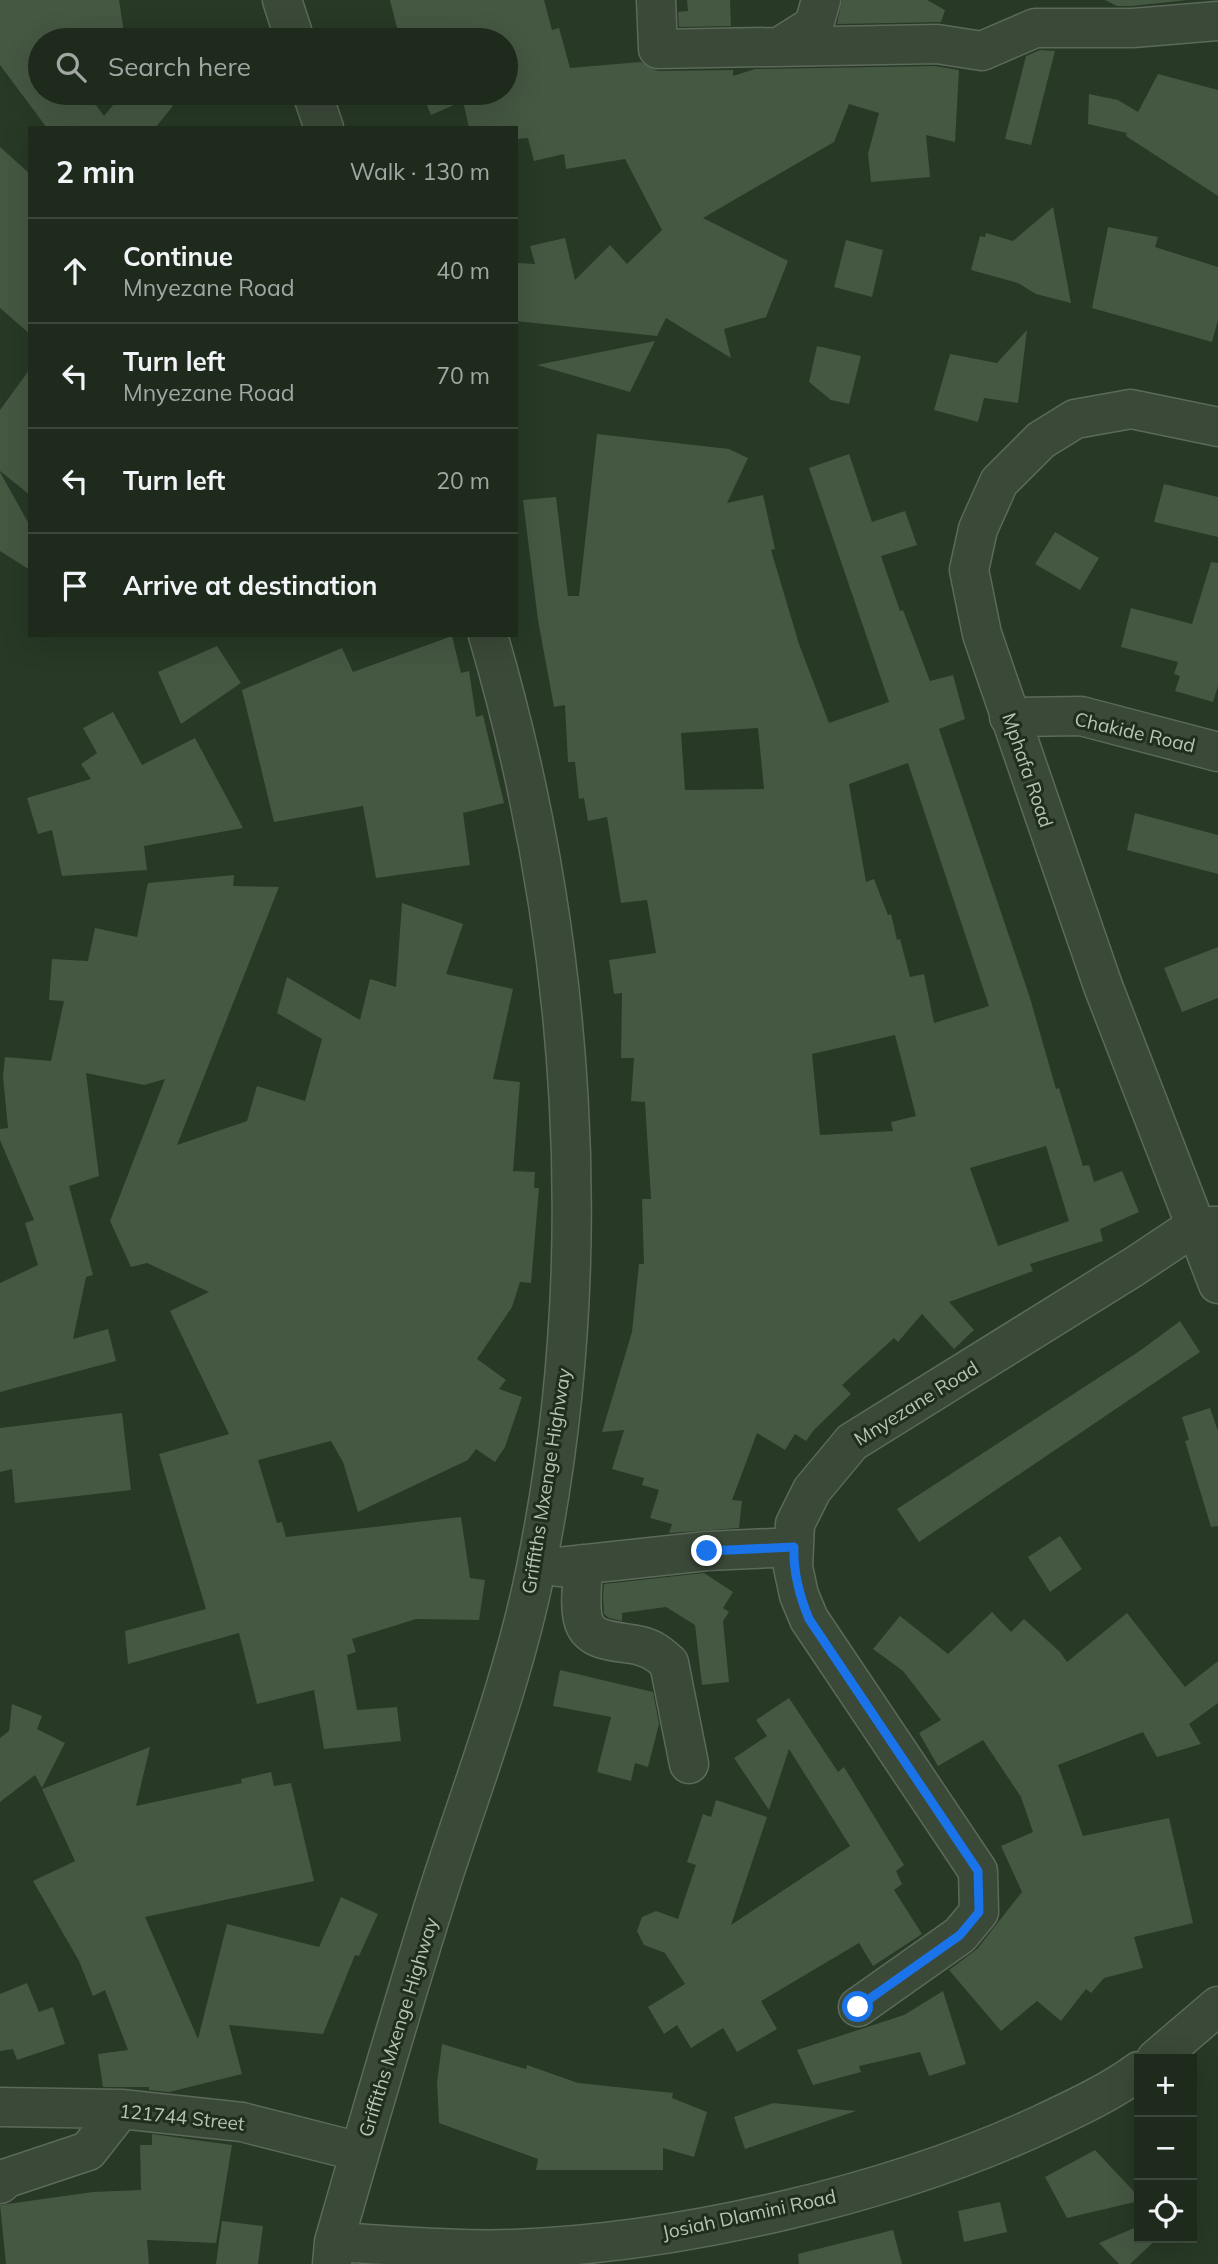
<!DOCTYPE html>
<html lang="en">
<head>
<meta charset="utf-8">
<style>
  :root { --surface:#1e2b1c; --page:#263325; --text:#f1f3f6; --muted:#a1a7a3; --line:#3c473b }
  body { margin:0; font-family:Mulish,sans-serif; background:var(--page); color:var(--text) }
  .controls { position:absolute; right:21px; bottom:21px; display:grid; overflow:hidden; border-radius:0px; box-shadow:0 7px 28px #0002 }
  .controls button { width:63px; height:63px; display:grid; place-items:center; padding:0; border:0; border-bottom:2px solid var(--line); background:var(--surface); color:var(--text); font:35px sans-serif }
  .stop { position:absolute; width:21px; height:21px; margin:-16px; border:5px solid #1a73e8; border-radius:50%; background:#fff }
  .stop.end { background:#1a73e8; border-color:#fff; box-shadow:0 2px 7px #0008 }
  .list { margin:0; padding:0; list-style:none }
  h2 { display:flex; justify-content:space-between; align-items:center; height:91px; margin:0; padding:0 28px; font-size:30px }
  h2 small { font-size:23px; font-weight:400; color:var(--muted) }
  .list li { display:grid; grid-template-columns:46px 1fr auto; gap:21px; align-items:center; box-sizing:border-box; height:105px; padding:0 28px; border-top:2px solid var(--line) }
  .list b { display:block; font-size:26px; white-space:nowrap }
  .list p { margin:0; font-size:23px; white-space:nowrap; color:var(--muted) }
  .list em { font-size:23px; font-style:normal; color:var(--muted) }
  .icon { flex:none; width:38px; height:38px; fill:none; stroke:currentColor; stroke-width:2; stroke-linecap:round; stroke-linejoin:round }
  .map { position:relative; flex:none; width:1218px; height:2264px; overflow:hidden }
  .search { position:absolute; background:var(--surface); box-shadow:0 7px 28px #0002; left:28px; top:28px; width:490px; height:77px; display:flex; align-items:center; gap:18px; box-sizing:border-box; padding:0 24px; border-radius:38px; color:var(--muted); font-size:26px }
  .panel { position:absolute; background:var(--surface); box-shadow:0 7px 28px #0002; left:28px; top:126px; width:490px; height:511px; border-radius:0px }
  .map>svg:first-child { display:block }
  .building { fill:#455842; fill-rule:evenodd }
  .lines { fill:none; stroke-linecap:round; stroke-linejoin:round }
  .minor-casing { stroke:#5b6a5a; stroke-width:41 }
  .minor { stroke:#3b4939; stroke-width:38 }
  .route { stroke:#1a73e8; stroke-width:9 }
  .labels { text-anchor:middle; stroke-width:6; stroke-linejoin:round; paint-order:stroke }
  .street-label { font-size:19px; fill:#b6c5b5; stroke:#202e1e }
</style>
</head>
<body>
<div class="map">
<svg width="1218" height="2264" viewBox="0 0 1218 2264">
  <rect width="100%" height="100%" fill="#283926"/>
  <path class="building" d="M 0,0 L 119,0 L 125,40 L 40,40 L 40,93 L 87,93 L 104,116 L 123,93 L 158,93 L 173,106 L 155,128 L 47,128 L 0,65 Z
    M 390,0 L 544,0 L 552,30 L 559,28 L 570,68 L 640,62 L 658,71 L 733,70 L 733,76 L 755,69 L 935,66 L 959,70 L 955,142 L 926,135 L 930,177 L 871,182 L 868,154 L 879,113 L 849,104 L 834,142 L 703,218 L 788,261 L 766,317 L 724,329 L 731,358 L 666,318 L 657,336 L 516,321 L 516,263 L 535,264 L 530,246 L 565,238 L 575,280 L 610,245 L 627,264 L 662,230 L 625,159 L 566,169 L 564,154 L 534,161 L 528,138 L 516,139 L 516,128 L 469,128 L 463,101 L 431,115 L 422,93 L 506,93 L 506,40 L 400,40 Z
    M 687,0 L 730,0 L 731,26 L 679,27 L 678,12 L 688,11 Z
    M 842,0 L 927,0 L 945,10 L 941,22 L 837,24 Z
    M 1105,0 L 1188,0 L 1132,6 L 1117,6 Z
    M 1040,50 L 1055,51 L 1031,145 L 1005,139 L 1026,56 Z
    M 1158,74 L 1218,90 L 1218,196 L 1126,136 L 1127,133 L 1088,124 L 1089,94 L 1118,100 L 1138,112 Z
    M 0,147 L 30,174 L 30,334 L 0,308 Z
    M 1053,207 L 1071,303 L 1036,294 L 1018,283 L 971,270 L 980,236 L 985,237 L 986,233 L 1013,241 Z
    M 1108,227 L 1158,237 L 1155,247 L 1218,267 L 1218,320 L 1212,342 L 1092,308 Z
    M 846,240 L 883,250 L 872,297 L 834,287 Z
    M 1027,330 L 1018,403 L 984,398 L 978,422 L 934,410 L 950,354 L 997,363 Z
    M 655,341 L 630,392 L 537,365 Z
    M 817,346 L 861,356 L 849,404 L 831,400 L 809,382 Z
    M 30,369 L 30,495 L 0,471 L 0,410 Z
    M 597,434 L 729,449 L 748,458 L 727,503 L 763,495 L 775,549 L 771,550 L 799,644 L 829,723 L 889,702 L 809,468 L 849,454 L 872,522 L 905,511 L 917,545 L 881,556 L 900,611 L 903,610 L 930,681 L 953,675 L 965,719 L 939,729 L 1030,998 L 1056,1089 L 1059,1088 L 1083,1166 L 1089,1165 L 1094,1182 L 1122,1171 L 1139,1212 L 1100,1229 L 1103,1241 L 1030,1264 L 1033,1271 L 949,1302 L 974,1330 L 954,1349 L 922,1314 L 898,1342 L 894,1338 L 842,1385 L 851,1394 L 814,1430 L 806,1441 L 795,1434 L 785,1450 L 757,1433 L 732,1500 L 742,1501 L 739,1528 L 669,1533 L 672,1524 L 650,1518 L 659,1490 L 642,1485 L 644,1478 L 612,1469 L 624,1430 L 602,1432 L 632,1332 L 639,1264 L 644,1264 L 642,1199 L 651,1199 L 645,1102 L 631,1101 L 634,1058 L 621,1058 L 622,993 L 614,994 L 609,960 L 656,953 L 647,900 L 621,903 L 607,817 L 588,821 L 584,798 L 579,799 L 575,762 L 568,762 L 565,705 L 554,707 L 538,620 L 523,500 L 556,497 L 568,596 L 579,596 ZM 758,728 L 764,789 L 685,790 L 681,733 ZM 908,763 L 989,1006 L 934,1023 L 924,974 L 910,977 L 900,939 L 897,940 L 891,914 L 888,915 L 874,879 L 866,882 L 849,784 ZM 895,1035 L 916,1116 L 891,1122 L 893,1131 L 820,1135 L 812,1054 ZM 1046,1146 L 1069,1221 L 998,1246 L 970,1168 Z
    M 0,472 L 30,526 L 30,570 L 0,551 Z
    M 1164,484 L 1218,497 L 1218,537 L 1154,522 Z
    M 1055,532 L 1099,558 L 1080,590 L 1035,564 Z
    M 1211,562 L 1218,563 L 1218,686 L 1213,702 L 1175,691 L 1180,676 L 1174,674 L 1178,662 L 1121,647 L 1131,608 L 1192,624 Z
    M 452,636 L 461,673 L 469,671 L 476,717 L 483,715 L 504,803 L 463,813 L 470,865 L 376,878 L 363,806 L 274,822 L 242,690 L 342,648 L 353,672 Z
    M 217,646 L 241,683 L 181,724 L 158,672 Z
    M 113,712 L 142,765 L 195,738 L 243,828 L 144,846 L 147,870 L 62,876 L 52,830 L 38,834 L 27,798 L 91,779 L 81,764 L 97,753 L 83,728 Z
    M 1135,813 L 1218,835 L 1218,874 L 1127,850 Z
    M 234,875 L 233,886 L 279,887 L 177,1145 L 247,1121 L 257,1086 L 305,1101 L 322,1039 L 277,1013 L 287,977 L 360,1020 L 370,979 L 396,987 L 402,903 L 463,924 L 446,974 L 513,989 L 493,1079 L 520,1082 L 513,1171 L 535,1172 L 534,1188 L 539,1188 L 531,1283 L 520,1282 L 512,1307 L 477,1359 L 506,1380 L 499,1389 L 522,1397 L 505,1447 L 495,1462 L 476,1449 L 468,1460 L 358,1512 L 343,1462 L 331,1441 L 258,1460 L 277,1523 L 282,1522 L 286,1537 L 461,1517 L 470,1578 L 485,1580 L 479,1620 L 416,1619 L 352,1639 L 356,1652 L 347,1655 L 357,1710 L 397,1707 L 401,1741 L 324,1749 L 314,1690 L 257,1704 L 239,1633 L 128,1664 L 125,1631 L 206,1609 L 159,1454 L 229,1434 L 170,1311 L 209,1292 L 147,1263 L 131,1267 L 110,1221 L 165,1079 L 144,1085 L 86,1073 L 99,1176 L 69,1186 L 93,1275 L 86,1277 L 73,1339 L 108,1329 L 116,1361 L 0,1392 L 0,1283 L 38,1265 L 25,1223 L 34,1220 L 0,1140 L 0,1129 L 8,1128 L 3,1077 L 5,1057 L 51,1061 L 64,1001 L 49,1000 L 52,959 L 88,961 L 95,928 L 137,937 L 148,883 Z
    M 1218,947 L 1218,998 L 1182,1012 L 1164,968 Z
    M 1180,1321 L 1200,1352 L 919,1542 L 897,1509 L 1141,1350 Z
    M 1210,1408 L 1218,1431 L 1218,1526 L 1211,1527 L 1185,1441 L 1189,1440 L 1182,1417 Z
    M 122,1413 L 131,1490 L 15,1503 L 12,1469 L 0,1472 L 0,1428 Z
    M 1060,1536 L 1082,1569 L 1050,1592 L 1028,1557 Z
    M 704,1573 L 733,1592 L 723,1608 L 729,1612 L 723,1621 L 729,1682 L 702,1685 L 695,1625 L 666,1607 L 622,1613 L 622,1621 L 609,1618 L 604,1614 L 603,1596 L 604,1584 Z
    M 992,1612 L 1011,1632 L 1024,1619 L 1060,1652 L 1067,1662 L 1127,1613 L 1185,1687 L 1218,1661 L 1218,1703 L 1189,1724 L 1201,1744 L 1157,1757 L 1143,1732 L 1058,1765 L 1083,1836 L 1169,1818 L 1193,1923 L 1134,1937 L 1143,1968 L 1104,1978 L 1091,1993 L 1086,1989 L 1061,2021 L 1037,2001 L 1001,2031 L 949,1970 L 977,1949 L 1022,1892 L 1001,1846 L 1033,1832 L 1021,1797 L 983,1740 L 938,1766 L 919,1733 L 941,1720 L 903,1671 L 873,1649 L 900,1616 L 948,1654 Z
    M 560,1670 L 653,1692 L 659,1724 L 648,1767 L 635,1763 L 631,1781 L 597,1772 L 611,1717 L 553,1706 Z
    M 789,1698 L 838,1772 L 844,1767 L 904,1865 L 896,1871 L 902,1884 L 894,1890 L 922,1934 L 873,1966 L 859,1943 L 761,2001 L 777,2029 L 737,2052 L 723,2028 L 691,2048 L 677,2025 L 664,2034 L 648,2007 L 685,1984 L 665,1953 L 644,1945 L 637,1931 L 642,1917 L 656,1911 L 678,1919 L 696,1865 L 687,1862 L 703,1814 L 711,1817 L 716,1800 L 767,1817 L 731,1925 L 850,1846 L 789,1749 L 769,1810 L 734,1758 L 767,1736 L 756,1720 Z
    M 12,1704 L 42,1716 L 37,1729 L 65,1743 L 42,1788 L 35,1775 L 0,1802 L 0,1738 L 9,1731 Z
    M 150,1747 L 136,1806 L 242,1783 L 241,1779 L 271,1772 L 274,1786 L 291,1783 L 314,1881 L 145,1917 L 198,2039 L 227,1924 L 319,1947 L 341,1897 L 378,1914 L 359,1956 L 355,1955 L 323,2034 L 229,2025 L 242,2074 L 169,2092 L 149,2090 L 149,2087 L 103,2087 L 98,2054 L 128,2050 L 105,1990 L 93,1996 L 79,1961 L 33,1881 L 75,1861 L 42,1789 Z
    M 27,1983 L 39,2012 L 53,2007 L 65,2044 L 17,2060 L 13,2049 L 0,2051 L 0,1994 Z
    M 943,1991 L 966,2064 L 929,2076 L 920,2052 L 859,2066 L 861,2072 L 813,2085 L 797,2050 L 904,2015 Z
    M 442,2044 L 526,2069 L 527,2065 L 578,2083 L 673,2093 L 672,2098 L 707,2112 L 694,2157 L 663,2148 L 663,2170 L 536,2170 L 538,2159 L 439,2123 L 437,2082 Z
    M 773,2103 L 856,2111 L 745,2149 L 734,2117 Z
    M 152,2134 L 232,2145 L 216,2243 L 147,2240 L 149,2264 L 6,2264 L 0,2205 L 93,2192 L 141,2190 L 140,2145 L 152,2145 Z
    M 1095,2150 L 1139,2197 L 1139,2201 L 1067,2218 L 1045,2177 Z
    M 1000,2202 L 1007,2232 L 964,2242 L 958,2211 Z
    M 222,2221 L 263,2226 L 258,2264 L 216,2264 Z
    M 1139,2226 L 1139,2238 L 1158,2238 L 1130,2264 L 1119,2264 L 1099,2243 Z
    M 893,2230 L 902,2264 L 799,2264 L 798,2254 Z"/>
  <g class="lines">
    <g class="minor-casing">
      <path id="minor" d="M 282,0 L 295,40
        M 656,0 L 658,49 L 937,44 L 982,51 L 1035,28 L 1133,28 L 1218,21
        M 779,47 L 814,25 L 821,0
        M 312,93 L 324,128
        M 1218,427 L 1131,409 L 1075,419 L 1041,440 L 999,482 L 978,529 L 969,570 L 982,634 L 1103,986 L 1218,1284
        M 1009,717 L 1081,716 L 1218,752
        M 583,1564 C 583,1581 578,1610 585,1625 C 594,1644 624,1641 641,1646 C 653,1649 660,1655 669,1663 L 689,1764
        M 559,1567 L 707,1551 L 794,1547
        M 858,2007 L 960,1935 L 979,1912 L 978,1871 L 809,1619 L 799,1595 L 793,1567 L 795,1524 L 812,1490 L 852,1442 L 1135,1266 L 1195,1226 L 1218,1226
        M 1156,2059 L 1218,2006
        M 0,2107 L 121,2109 L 242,2122 L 360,2152
        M 0,2184 L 7,2178 L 88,2151 L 121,2109
        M 334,2242 C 394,2245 454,2251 514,2249 C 681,2243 891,2194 1042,2124 C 1076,2108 1109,2093 1139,2071
        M 332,2264 L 334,2242 C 369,2120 404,1998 443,1877 C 476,1776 515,1673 536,1568 C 599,1260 576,936 488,635"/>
    </g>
    <use href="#minor" class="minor"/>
  </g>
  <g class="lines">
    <path class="route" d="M 707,1551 L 794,1547 C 793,1573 799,1595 809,1619 L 978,1871 L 979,1912 L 960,1935 L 858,2007"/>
  </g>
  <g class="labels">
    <g class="street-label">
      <text transform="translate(1135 732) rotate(13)" y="7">Chakide Road</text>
      <text transform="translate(1028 770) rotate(71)" y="7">Mphafa Road</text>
      <text transform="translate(916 1403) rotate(-32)" y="7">Mnyezane Road</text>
      <text transform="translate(546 1481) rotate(-81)" y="7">Griffiths Mxenge Highway</text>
      <text transform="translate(398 2027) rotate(-73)" y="7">Griffiths Mxenge Highway</text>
      <text transform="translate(182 2117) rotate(6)" y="7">121744 Street</text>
      <text transform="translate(749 2214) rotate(-12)" y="7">Josiah Dlamini Road</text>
    </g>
  </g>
</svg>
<div class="controls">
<button>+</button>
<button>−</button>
<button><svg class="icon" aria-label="locate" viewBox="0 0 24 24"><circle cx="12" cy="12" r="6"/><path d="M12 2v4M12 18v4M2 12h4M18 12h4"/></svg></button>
</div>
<div class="stop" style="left:858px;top:2007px"></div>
<div class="stop end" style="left:707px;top:1551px"></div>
<div class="search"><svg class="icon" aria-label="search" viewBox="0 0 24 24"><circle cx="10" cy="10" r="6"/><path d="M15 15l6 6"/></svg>Search here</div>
<section class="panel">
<h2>2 min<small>Walk · 130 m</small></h2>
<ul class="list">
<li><svg class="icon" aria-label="ahead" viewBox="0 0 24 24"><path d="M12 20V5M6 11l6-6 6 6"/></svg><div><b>Continue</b><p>Mnyezane Road</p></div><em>40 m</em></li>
<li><svg class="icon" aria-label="left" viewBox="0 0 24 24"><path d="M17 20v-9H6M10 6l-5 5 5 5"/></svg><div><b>Turn left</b><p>Mnyezane Road</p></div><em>70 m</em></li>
<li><svg class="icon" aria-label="left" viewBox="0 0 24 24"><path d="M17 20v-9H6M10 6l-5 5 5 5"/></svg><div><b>Turn left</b></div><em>20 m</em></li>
<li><svg class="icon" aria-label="arrive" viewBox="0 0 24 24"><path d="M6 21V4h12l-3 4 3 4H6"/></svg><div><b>Arrive at destination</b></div></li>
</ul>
</section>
</div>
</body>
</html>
